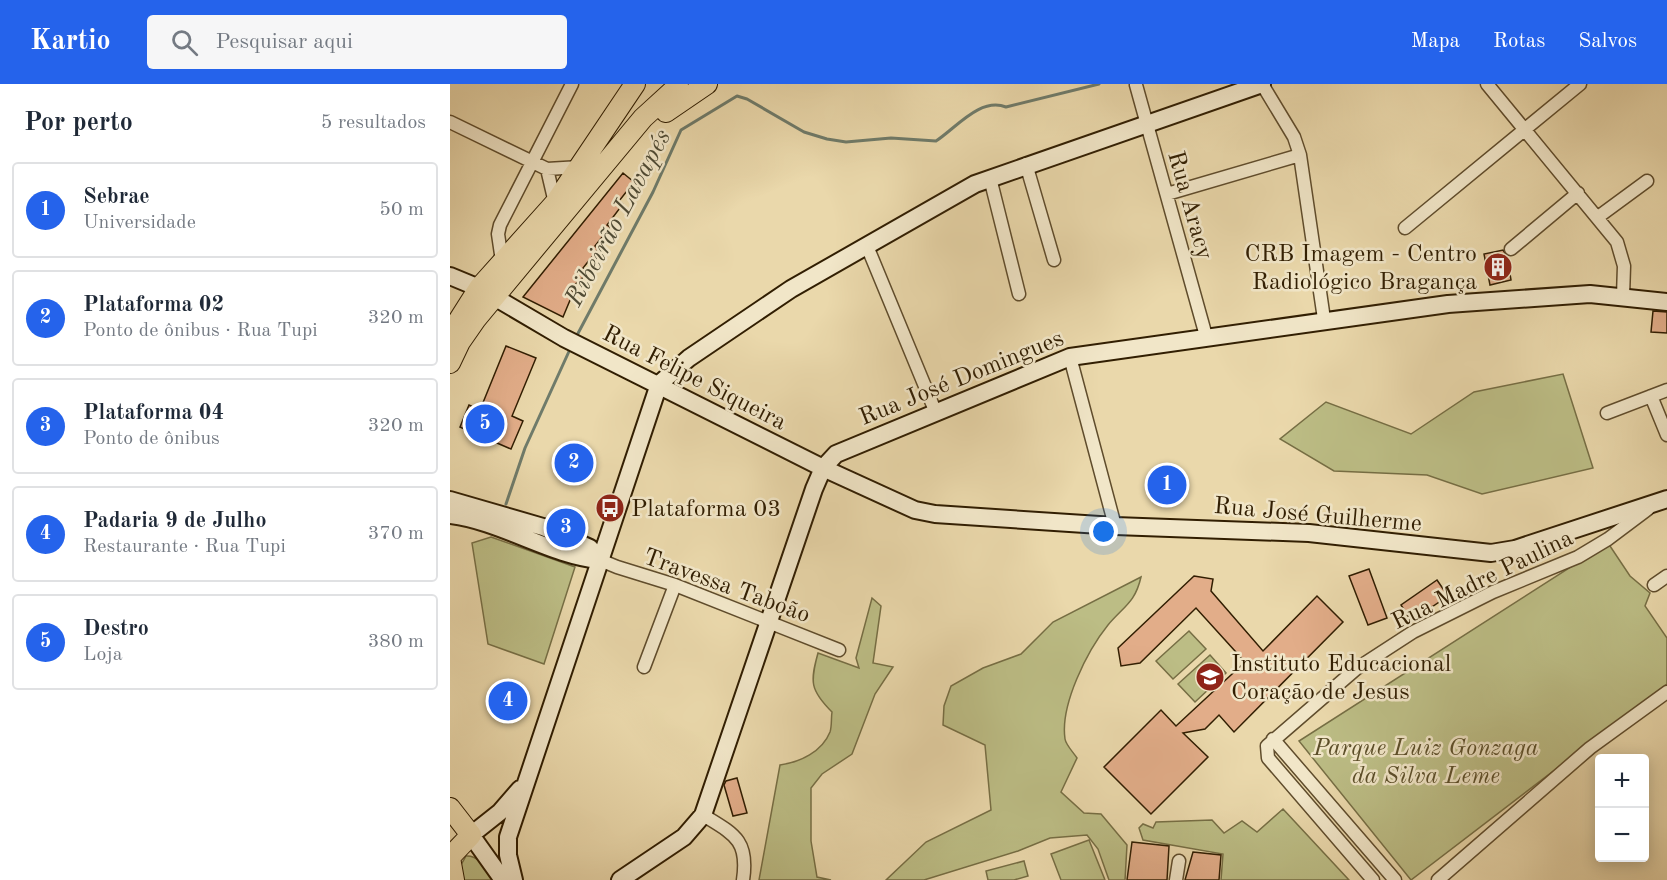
<!DOCTYPE html>
<html lang="pt">
<head>
<meta charset="utf-8">
<style>
  :root { --surface:#fff; --page:#f6f6f7; --text:#1f2937; --muted:#747a83; --line:#e0e1e3; --accent:#2563eb }
  body { margin:0; font-family:"Old Standard TT",serif; background:var(--page); color:var(--text) }
  .controls { position:absolute; right:18px; bottom:18px; display:grid; overflow:hidden; border-radius:6px; box-shadow:0 3px 15px #0003 }
  .controls button { width:54px; height:54px; display:grid; place-items:center; padding:0; border:0; border-bottom:2px solid var(--line); background:var(--surface); color:var(--text); font:30px sans-serif }
  .you { position:absolute; left:654px; top:448px; width:21px; height:21px; margin:-15px; border:4px solid #fff; border-radius:50%; background:#1a73e8; box-shadow:0 0 0 9px #1a73e833 }
  .badge { display:grid; place-items:center; width:39px; height:39px; border-radius:50%; background:var(--accent); color:#fff; font-size:20px; font-weight:700 }
  .pin { position:absolute; translate:-50% -50%; border:3px solid #fff; box-shadow:0 2px 6px #0006 }
  .list { margin:0; padding:0; list-style:none }
  h2 { display:flex; justify-content:space-between; align-items:center; height:78px; margin:0; padding:0 24px; font-size:26px }
  h2 small { font-size:20px; font-weight:400; color:var(--muted) }
  .list li { display:grid; grid-template-columns:39px 1fr auto; gap:18px; align-items:center; box-sizing:border-box; height:96px; margin:0 12px 12px; padding:0 12px; border:2px solid var(--line); border-radius:6px }
  .list b { display:block; font-size:22px; white-space:nowrap }
  .list p { margin:0; font-size:20px; white-space:nowrap; color:var(--muted) }
  .list em { font-size:20px; font-style:normal; color:var(--muted) }
  .icon { flex:none; width:33px; height:33px; fill:none; stroke:currentColor; stroke-width:2; stroke-linecap:round; stroke-linejoin:round }
  .map { position:relative; flex:none; width:1217px; height:796px; overflow:hidden }
  header { display:flex; align-items:center; gap:36px; box-sizing:border-box; height:84px; padding:0 30px; background:var(--accent); color:#fff }
  header strong { font-size:28px }
  nav { display:flex; gap:33px; margin-inline-start:auto; font-size:21px }
  .search { width:420px; height:54px; background:var(--page); display:flex; align-items:center; gap:15px; box-sizing:border-box; padding:0 21px; border-radius:6px; color:var(--muted); font-size:22px }
  main { display:flex }
  aside { flex:1; background:var(--surface) }
  .map>svg:first-child { display:block }
  .green { fill:#bcbd85; stroke:#766e44; stroke-width:1.5 }
  .lines { fill:none; stroke-linecap:round; stroke-linejoin:round }
  .stream { stroke:#6f7b6a; stroke-width:3 }
  .building { fill:#e2ad89; stroke:#311e02; stroke-width:1.5 }
  .street-casing { stroke:#5f4c2c; stroke-width:15 }
  .secondary-casing { stroke:#311e02; stroke-width:20 }
  .primary-casing { stroke:#311e02; stroke-width:22 }
  .street { stroke:#f1e6c8; stroke-width:12 }
  .secondary { stroke:#f1e6c8; stroke-width:16 }
  .primary { stroke:#ead8ab; stroke-width:20 }
  .labels { text-anchor:middle; stroke-width:5; stroke-linejoin:round; paint-order:stroke }
  .street-label { font-size:24px; fill:#311e02; stroke:#f1e6c8 }
  .poi-label { font-size:24px; fill:#311e02; stroke:#f1e6c8; text-anchor:start }
  .park-label { font-size:24px; font-style:italic; fill:#5b4e29; stroke:#f1e6c8 }
  .water-label { font-size:26px; font-style:italic; fill:#504c36; stroke:#f1e6c8 }
</style>
</head>
<body>
<header>
<strong>Kartio</strong>
<div class="search"><svg class="icon" aria-label="search" viewBox="0 0 24 24"><circle cx="10" cy="10" r="6"/><path d="M15 15l6 6"/></svg>Pesquisar aqui</div>
<nav><a>Mapa</a><a>Rotas</a><a>Salvos</a></nav>
</header>
<main>
<aside>
<h2>Por perto<small>5 resultados</small></h2>
<ul class="list">
<li><span class="badge">1</span><div><b>Sebrae</b><p>Universidade</p></div><em>50 m</em></li>
<li><span class="badge">2</span><div><b>Plataforma 02</b><p>Ponto de ônibus · Rua Tupi</p></div><em>320 m</em></li>
<li><span class="badge">3</span><div><b>Plataforma 04</b><p>Ponto de ônibus</p></div><em>320 m</em></li>
<li><span class="badge">4</span><div><b>Padaria 9 de Julho</b><p>Restaurante · Rua Tupi</p></div><em>370 m</em></li>
<li><span class="badge">5</span><div><b>Destro</b><p>Loja</p></div><em>380 m</em></li>
</ul>
</aside>
<div class="map">
<svg width="1217" height="796" viewBox="0 0 1217 796">
  <rect width="100%" height="100%" fill="#ead8ab"/>
  <filter id="stains"><feTurbulence type="fractalNoise" baseFrequency=".00333" numOctaves="4"/><feColorMatrix values="0 0 0 0 .2 0 0 0 0 .09 0 0 0 0 .02 0 0 0 .5 -.17"/></filter>
  <radialGradient id="worn" r=".72"><stop offset=".6" stop-color="#630" stop-opacity="0"/><stop offset="1" stop-color="#630" stop-opacity=".3"/></radialGradient>
  <path class="green" d="M 1113,290 L 1143,384 L 1032,410 L 977,391 L 884,387 L 830,355 L 876,318 L 961,350 L 1024,308 Z
    M 41,453 L 125,483 L 94,580 L 38,560 L 22,459 Z
    M 1158,459 L 1180,492 L 1200,509 L 1195,522 L 1217,554 L 1217,600 L 961,796 L 849,657 Z
    M 691,493 C 685,519 674,522 658,541 C 637,567 610,621 615,655 C 616,661 623,668 627,674 L 611,708 L 634,729 L 651,730 L 677,761 L 675,796 L 659,796 L 648,765 L 637,751 L 600,754 L 568,767 L 474,796 L 436,796 L 476,758 L 541,726 L 535,661 L 493,641 L 494,622 L 501,602 L 533,584 L 571,570 L 603,538 Z
    M 422,514 L 431,522 L 423,579 L 443,583 L 425,610 L 402,670 L 372,690 L 361,704 L 361,757 L 367,793 L 381,796 L 309,796 L 330,681 C 350,678 372,668 380,648 C 382,642 381,634 382,628 C 360,606 360,598 368,569 L 409,584 L 406,574 Z
    M 739,547 L 756,565 L 723,595 L 706,577 Z
    M 760,571 L 776,589 L 745,618 L 728,600 Z
    M 833,725 L 899,796 L 771,796 L 773,770 L 693,756 L 689,744 L 693,740 L 703,744 L 706,738 L 762,736 L 774,749 L 792,737 L 807,748 Z
    M 639,756 L 655,796 L 611,796 L 601,770 Z
    M 16,772 C 30,771 36,786 44,796 L 13,796 L 11,781 Z
    M 574,777 L 578,792 L 564,796 L 538,796 L 536,787 Z"/>
  <g class="lines">
    <path class="stream" d="M 125,255 L 203,108 L 231,46 L 287,12 L 297,15 L 354,48 L 377,55 L 396,58 L 441,54 L 486,57 C 506,44 530,13 556,23 L 649,0
      M 56,420 L 75,364 L 121,263"/>
  </g>
  <path class="building" d="M 173,89 L 184,98 L 169,117 L 173,120 L 157,141 L 160,143 L 145,162 L 148,165 L 133,184 L 139,188 L 121,204 L 123,209 L 113,233 L 73,213 Z
    M 1053,166 L 1057,172 L 1061,196 L 1040,201 L 1034,170 Z
    M 1203,227 L 1217,228 L 1217,249 L 1201,248 Z
    M 56,262 L 86,274 L 62,332 L 73,337 L 61,365 L 10,343 L 19,321 L 30,326 Z
    M 919,485 L 937,534 L 918,541 L 899,492 Z
    M 744,492 L 763,495 L 761,507 L 813,567 L 867,512 L 893,538 L 784,648 L 769,631 L 755,645 L 733,649 L 758,673 L 701,730 L 654,683 L 711,626 L 726,642 L 795,578 L 746,524 L 690,579 L 671,582 L 668,564 Z
    M 987,496 L 998,512 L 961,537 L 951,521 Z
    M 287,694 L 297,729 L 283,732 L 274,701 L 276,697 Z
    M 682,758 L 719,762 L 717,796 L 677,796 Z
    M 743,768 L 771,771 L 769,796 L 735,796 Z"/>
  <g class="lines">
    <g class="street-casing">
      <path id="street" d="M 812,0 L 844,53 L 850,71 L 874,235
        M 1037,0 L 1167,158 L 1174,182 L 1173,212
        M 686,1 L 756,252
        M 0,38 L 97,85 L 130,83
        M 576,80 L 604,176
        M 97,85 L 105,119
        M 540,94 L 569,210
        M 717,110 L 850,71
        M 1148,133 L 1197,97
        M 955,144 L 1130,0
        M 417,162 L 486,329
        M 1061,165 L 1128,109
        M 52,177 L 48,150 L 50,141 L 122,0
        M 620,273 L 665,442
        M 1201,312 L 1217,351
        M 1157,329 L 1217,306
        M 150,476 L 167,483 L 225,501 L 389,566
        M 1204,501 L 1217,492
        M 194,583 L 225,501
        M 823,655 L 945,796
        M 253,731 C 284,750 299,756 293,796
        M 726,796 L 729,777
        M 923,796 L 818,674 L 817,662 L 906,585 L 963,548 L 1043,508 L 1128,473 L 1158,455 L 1198,425
        M 988,796 L 1140,664 L 1217,608"/>
    </g>
    <g class="secondary-casing">
      <path id="secondary" d="M 0,192 L 29,204 L 114,254 L 373,384 L 465,426 L 485,430 L 665,442 L 859,449 L 1041,469 L 1065,465 L 1217,415
        M 209,300 L 239,274 L 341,205 L 525,100 L 812,0
        M 0,416 L 93,443 L 140,464 L 150,476
        M 0,431 C 51,437 101,472 150,476
        M 53,796 L 21,751 L 50,728 L 70,705
        M 64,796 L 58,771 L 58,753 L 209,300
        M 170,796 L 234,753 L 253,731 L 364,405 L 373,384 L 386,370 L 620,273 L 998,220 L 1140,210 L 1217,218"/>
    </g>
    <g class="primary-casing">
      <path id="primary" d="M 216,28 L 257,0
        M 0,250 L 29,204 L 105,119 L 185,0
        M 0,279 L 10,258 L 26,235 L 193,34 L 228,2
        M 0,724 L 21,751 L 0,773
        M 0,774 L 4,796"/>
    </g>
    <use href="#street" class="street"/>
    <use href="#secondary" class="secondary"/>
    <use href="#primary" class="primary"/>
  </g>
  <defs>
    <g id="building-disc" transform="scale(1.5)"><circle r="9.5" fill="#8f2418" stroke="#f1e6c8"/><path d="M-4-6H4V6H1V3H-1V6H-4ZM-2.5-4.3h1.7v1.8h-1.7ZM.8-4.3h1.7v1.8H.8ZM-2.5-1h1.7V.8h-1.7ZM.8-1h1.7V.8H.8Z" fill="#fff"/></g>
    <g id="bus-disc" transform="scale(1.5)"><circle r="9.5" fill="#8f2418" stroke="#f1e6c8"/><path d="M-5-6H5V4H4V6H2V4H-2V6H-4V4H-5ZM-3.5-4V0h7V-4ZM-3.5 1.2v1.5H-2V1.2ZM2 1.2v1.5H3.5V1.2Z" fill="#fff"/></g>
    <g id="school-disc" transform="scale(1.5)"><circle r="9.5" fill="#8f2418" stroke="#f1e6c8"/><path d="M0-5L7-2L0 1L-7-2ZM-4 1L0 2.5L4 1V4Q0 6-4 4Z" fill="#fff"/></g>
  </defs>
  <g fill-rule="evenodd">
    <use href="#building-disc" x="1048" y="183"/>
    <use href="#bus-disc" x="160" y="424"/>
    <use href="#school-disc" x="760" y="593"/>
  </g>
  <g class="labels">
    <g class="street-label">
      <text transform="translate(741 121) rotate(74)" y="8">Rua Aracy</text>
      <text transform="translate(245 293) rotate(27)" y="8">Rua Felipe Siqueira</text>
      <text transform="translate(511 293) rotate(-22)" y="8">Rua José Domingues</text>
      <text transform="translate(868 430) rotate(5)" y="8">Rua José Guilherme</text>
      <text transform="translate(1032 495) rotate(-26)" y="8">Rua Madre Paulina</text>
      <text transform="translate(277 501) rotate(20)" y="8">Travessa Taboão</text>
    </g>
    <g class="poi-label">
      <text x="1027" y="177" text-anchor="end">CRB Imagem - Centro<tspan x="1027" dy="28">Radiológico Bragança</tspan></text>
      <text x="181" y="432">Plataforma 03</text>
      <text x="781" y="587">Instituto Educacional<tspan x="781" dy="28">Coração de Jesus</tspan></text>
    </g>
    <g class="park-label">
      <text x="976" y="671">Parque Luiz Gonzaga<tspan x="976" dy="28">da Silva Leme</tspan></text>
    </g>
    <g class="water-label">
      <text transform="translate(167 133) rotate(-62)" y="9">Ribeirão Lavapés</text>
    </g>
  </g>
  <rect width="100%" height="100%" filter="url(#stains)"/>
  <rect width="100%" height="100%" fill="url(#worn)"/>
</svg>
<div class="controls">
<button>+</button>
<button>−</button>
</div>
<div class="you"></div>
<div class="pin badge" style="left:717px;top:401px">1</div>
<div class="pin badge" style="left:124px;top:379px">2</div>
<div class="pin badge" style="left:116px;top:444px">3</div>
<div class="pin badge" style="left:58px;top:617px">4</div>
<div class="pin badge" style="left:35px;top:340px">5</div>
</div>
</main>
</body>
</html>
